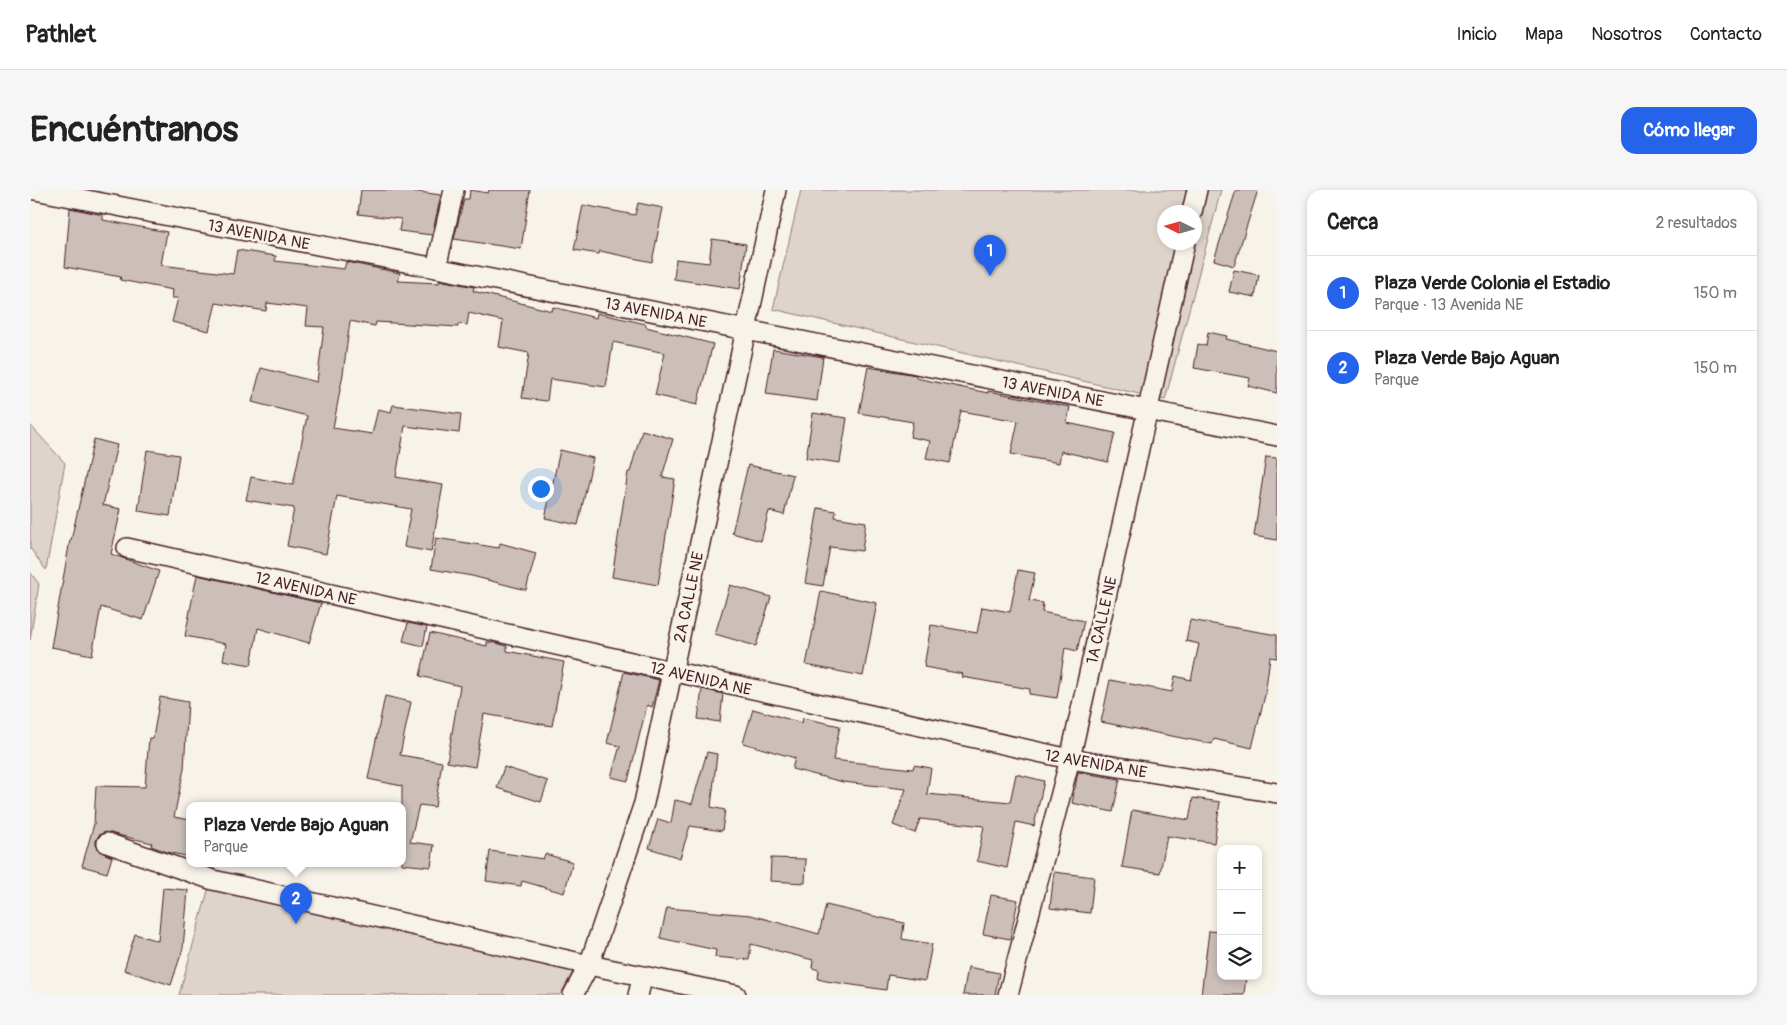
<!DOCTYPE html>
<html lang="es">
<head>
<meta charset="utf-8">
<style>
  :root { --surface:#fff; --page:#f6f6f6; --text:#222; --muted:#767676; --line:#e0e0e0; --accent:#2563eb }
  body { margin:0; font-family:Pangolin,sans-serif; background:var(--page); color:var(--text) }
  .controls { position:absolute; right:15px; bottom:15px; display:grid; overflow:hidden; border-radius:10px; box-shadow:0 2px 8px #0003 }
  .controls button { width:45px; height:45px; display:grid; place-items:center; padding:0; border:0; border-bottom:1px solid var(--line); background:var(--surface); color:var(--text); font:25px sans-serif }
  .compass { position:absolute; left:1127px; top:15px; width:45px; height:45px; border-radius:50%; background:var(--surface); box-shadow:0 2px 8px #0003; rotate:275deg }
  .you { position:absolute; left:510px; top:298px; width:18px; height:18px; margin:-12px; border:4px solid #fff; border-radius:50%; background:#1a73e8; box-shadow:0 0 0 8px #1a73e833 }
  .badge { display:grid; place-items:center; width:32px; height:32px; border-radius:50%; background:var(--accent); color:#fff; font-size:16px; font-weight:700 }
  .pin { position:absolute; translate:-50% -41px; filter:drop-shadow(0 1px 2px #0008) }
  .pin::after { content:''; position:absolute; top:26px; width:18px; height:15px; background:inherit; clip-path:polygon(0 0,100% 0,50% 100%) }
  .popup { position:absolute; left:156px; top:612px; width:220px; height:65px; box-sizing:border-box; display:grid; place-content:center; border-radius:10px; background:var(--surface); filter:drop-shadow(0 1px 4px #0005); font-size:16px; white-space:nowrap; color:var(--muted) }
  .popup b { font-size:19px; color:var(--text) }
  .popup::after { content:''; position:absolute; left:50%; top:100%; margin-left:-10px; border:10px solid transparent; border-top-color:var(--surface) }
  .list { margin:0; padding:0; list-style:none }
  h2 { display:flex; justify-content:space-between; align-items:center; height:65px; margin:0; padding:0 20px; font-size:21px }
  h2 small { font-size:16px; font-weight:400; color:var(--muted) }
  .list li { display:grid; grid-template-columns:32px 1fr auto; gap:15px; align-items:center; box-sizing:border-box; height:75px; padding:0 20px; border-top:1px solid var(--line) }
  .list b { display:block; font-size:19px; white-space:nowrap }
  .list p { margin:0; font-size:16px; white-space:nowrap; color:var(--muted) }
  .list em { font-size:16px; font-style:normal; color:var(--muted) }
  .icon { flex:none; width:28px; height:28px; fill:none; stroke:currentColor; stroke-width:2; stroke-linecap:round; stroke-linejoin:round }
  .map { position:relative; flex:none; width:1247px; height:805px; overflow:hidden; border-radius:15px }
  header { display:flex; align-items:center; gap:30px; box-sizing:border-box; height:70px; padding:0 25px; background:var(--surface); border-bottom:1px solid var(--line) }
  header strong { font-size:24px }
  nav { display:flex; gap:28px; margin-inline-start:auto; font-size:18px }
  .intro { display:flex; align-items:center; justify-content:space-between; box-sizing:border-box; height:120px; padding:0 30px }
  h1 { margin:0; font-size:35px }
  .button { padding:12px 22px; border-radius:15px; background:var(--accent); color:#fff; font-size:18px; font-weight:700 }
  main { display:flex; gap:30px; padding:0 30px }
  aside { flex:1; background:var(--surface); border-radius:15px; box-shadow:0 2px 8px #0003 }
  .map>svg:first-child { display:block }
  .green { fill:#ded4cc; stroke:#947a7c; fill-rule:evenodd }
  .building { fill:#ccbfb9; stroke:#4a1f2b }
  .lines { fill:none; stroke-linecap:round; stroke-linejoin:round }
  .minor-casing { stroke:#4a1f2b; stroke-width:22 }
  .minor { stroke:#f7f3e8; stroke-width:19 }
  .labels { text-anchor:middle; stroke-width:5; stroke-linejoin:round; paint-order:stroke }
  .street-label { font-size:16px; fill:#4a1f2b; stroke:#f7f3e8 }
</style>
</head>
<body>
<header>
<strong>Pathlet</strong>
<nav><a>Inicio</a><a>Mapa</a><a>Nosotros</a><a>Contacto</a></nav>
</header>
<div class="intro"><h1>Encuéntranos</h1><a class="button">Cómo llegar</a></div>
<main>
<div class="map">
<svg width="1247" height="805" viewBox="0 0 1247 805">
  <rect width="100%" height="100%" fill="#f7f3e8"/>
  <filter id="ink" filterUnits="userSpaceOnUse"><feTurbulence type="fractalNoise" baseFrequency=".02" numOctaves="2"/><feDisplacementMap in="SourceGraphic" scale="10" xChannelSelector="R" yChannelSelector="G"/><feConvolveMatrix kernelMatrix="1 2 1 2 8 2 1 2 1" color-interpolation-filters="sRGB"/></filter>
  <g filter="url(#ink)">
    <path class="green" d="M 771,0 L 1191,0 L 1135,210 L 743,119 ZM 1134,22 L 1164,22 L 1164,52 L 1134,52 Z
      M 0,235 L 35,273 L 16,380 L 0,358 Z
      M 0,382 L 9,394 L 0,450 Z
      M 179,697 L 549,771 L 530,805 L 149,805 Z"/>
    <path class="building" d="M 331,0 L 374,0 L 411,5 L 402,45 L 369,41 L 371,29 L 328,24 Z
      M 440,0 L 458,3 L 459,0 L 500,0 L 491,59 L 424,49 L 434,9 L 439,9 Z
      M 1206,0 L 1228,0 L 1204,76 L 1184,70 Z
      M 608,13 L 633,18 L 622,72 L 570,61 L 569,64 L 544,60 L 553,15 L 605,25 Z
      M 40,18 L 73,25 L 73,30 L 137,42 L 131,75 L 203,84 L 207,60 L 246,66 L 245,71 L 314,79 L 316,72 L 370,83 L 368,91 L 409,93 L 409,90 L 444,97 L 443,101 L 522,121 L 523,117 L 566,128 L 567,123 L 616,134 L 616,137 L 683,154 L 667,215 L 625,205 L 635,163 L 583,152 L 576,197 L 520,189 L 517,211 L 492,208 L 499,163 L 469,157 L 473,131 L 439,123 L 437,135 L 428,134 L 428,137 L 346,132 L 345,136 L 320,131 L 313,184 L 303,238 L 342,244 L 348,219 L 361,222 L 363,215 L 431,224 L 429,243 L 375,236 L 366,287 L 413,295 L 401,362 L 374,357 L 381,319 L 307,306 L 296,364 L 257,356 L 264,318 L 216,310 L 221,287 L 263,295 L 277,226 L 222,212 L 231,178 L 287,192 L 294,137 L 276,136 L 278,118 L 237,113 L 236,121 L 186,113 L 179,141 L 142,132 L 148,108 L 142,108 L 143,100 L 90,90 L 91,87 L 35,77 Z
      M 682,49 L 716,54 L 710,99 L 644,89 L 646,69 L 679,73 Z
      M 1204,80 L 1229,85 L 1225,107 L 1199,102 Z
      M 1178,142 L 1197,146 L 1196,149 L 1247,161 L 1247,203 L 1218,196 L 1220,188 L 1164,178 L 1168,154 L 1176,156 Z
      M 743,159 L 793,167 L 787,211 L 736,204 Z
      M 838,177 L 886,185 L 886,188 L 958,203 L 958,201 L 1040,217 L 1037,233 L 1085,243 L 1078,272 L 1031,261 L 1029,273 L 981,264 L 988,231 L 931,221 L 920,273 L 896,268 L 900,251 L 880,247 L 883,232 L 829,223 Z
      M 783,223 L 817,228 L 810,273 L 776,268 Z
      M 612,240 L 643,249 L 632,287 L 645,289 L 628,395 L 582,387 L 598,282 L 600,282 Z
      M 64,249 L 87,255 L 73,315 L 91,319 L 81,364 L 129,381 L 113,430 L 71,417 L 62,465 L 21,457 L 40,350 L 41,350 Z
      M 117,260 L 149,265 L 140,326 L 108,321 Z
      M 530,260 L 563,268 L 548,335 L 515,328 Z
      M 1236,267 L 1247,268 L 1247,350 L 1224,346 Z
      M 718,275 L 763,285 L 754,325 L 739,321 L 731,351 L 702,343 Z
      M 788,318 L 806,321 L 805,327 L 836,332 L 832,361 L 800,357 L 793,396 L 775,393 Z
      M 406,348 L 469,358 L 470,353 L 506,363 L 496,400 L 442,386 L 401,379 Z
      M 988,380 L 1005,383 L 999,411 L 1013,413 L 1012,422 L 1054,431 L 1047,461 L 1035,458 L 1027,508 L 999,504 L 1000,499 L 932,487 L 933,484 L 894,477 L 901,435 L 947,443 L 952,417 L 980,422 Z
      M 167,385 L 291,413 L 279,453 L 228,438 L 221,475 L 193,470 L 196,454 L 155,446 Z
      M 700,395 L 741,407 L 726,456 L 685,444 Z
      M 791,401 L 847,413 L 833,486 L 776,475 Z
      M 1160,430 L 1247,445 L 1247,468 L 1240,467 L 1235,505 L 1222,558 L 1184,549 L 1182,554 L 1071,532 L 1080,490 L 1142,502 L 1145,486 L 1161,490 L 1169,454 L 1156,451 Z
      M 378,433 L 397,437 L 393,456 L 373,451 Z
      M 400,443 L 457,456 L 457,452 L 466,453 L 477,456 L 477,461 L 534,472 L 522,536 L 454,524 L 445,577 L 417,572 L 430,496 L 390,486 Z
      M 594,482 L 629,490 L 622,517 L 617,515 L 598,591 L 581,587 L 590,556 L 577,553 Z
      M 672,499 L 693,504 L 690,532 L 668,529 Z
      M 355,506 L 381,512 L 370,565 L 412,572 L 405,617 L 389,615 L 380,652 L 404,655 L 401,677 L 372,674 L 372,596 L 338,589 Z
      M 130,507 L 158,512 L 154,579 L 144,627 L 160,630 L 160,667 L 137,662 L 121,656 L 122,653 L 75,642 L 69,645 L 66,650 L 66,655 L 69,661 L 82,667 L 77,683 L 52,676 L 64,634 L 66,596 L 115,597 L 119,548 L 123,548 Z
      M 723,519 L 772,533 L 773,528 L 810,536 L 803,570 L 883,579 L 884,575 L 901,578 L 897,604 L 980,612 L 986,584 L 1014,591 L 1004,636 L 986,632 L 977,678 L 947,671 L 954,636 L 890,629 L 885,643 L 863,635 L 876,599 L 813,592 L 762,579 L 765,568 L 713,553 Z
      M 677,562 L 687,564 L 681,617 L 695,620 L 692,641 L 660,636 L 650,668 L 619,658 L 628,629 L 641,633 L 645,610 L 662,614 Z
      M 474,577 L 518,591 L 511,612 L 467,598 Z
      M 1048,582 L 1090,589 L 1083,622 L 1042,613 Z
      M 1163,608 L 1190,612 L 1184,653 L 1137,646 L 1130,683 L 1092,677 L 1102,620 L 1159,630 Z
      M 460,661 L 513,669 L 515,664 L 543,672 L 534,703 L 492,691 L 491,696 L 456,691 Z
      M 741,668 L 776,669 L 775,693 L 740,691 Z
      M 1024,682 L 1064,687 L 1060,723 L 1020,718 Z
      M 133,698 L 158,700 L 153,758 L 141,795 L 94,780 L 105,744 L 128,751 Z
      M 961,705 L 988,710 L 980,749 L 953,744 Z
      M 796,715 L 874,733 L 872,749 L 902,754 L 895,791 L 858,785 L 856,800 L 796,791 L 788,789 L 789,780 L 782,778 L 783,770 L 721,754 L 719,770 L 685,767 L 686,760 L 630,748 L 637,718 L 721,725 L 789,744 Z
      M 1179,741 L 1191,742 L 1191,786 L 1216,786 L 1214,805 L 1171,805 Z
      M 938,777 L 969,783 L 965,805 L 933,805 Z"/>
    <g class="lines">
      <g class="minor-casing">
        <path id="minor" d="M 5,0 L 406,78 L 1247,246
          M 1162,22 L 1167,0
          M 406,78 L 424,0
          M 97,358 L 641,481 L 1040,569 L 1247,603
          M 77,653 L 183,690 L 559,775 L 706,805
          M 543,805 L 559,775 L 614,613 L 746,0
          M 608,805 L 613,786
          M 978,805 L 1040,569 L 1155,52"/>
      </g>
      <use href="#minor" class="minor"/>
    </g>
  </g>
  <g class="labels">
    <g class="street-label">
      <text transform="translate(229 44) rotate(11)" y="6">13 AVENIDA NE</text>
      <text transform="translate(626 122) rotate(11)" y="6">13 AVENIDA NE</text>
      <text transform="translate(1023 201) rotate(11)" y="6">13 AVENIDA NE</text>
      <text transform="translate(276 398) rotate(13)" y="6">12 AVENIDA NE</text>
      <text transform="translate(658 407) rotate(-78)" y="6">2A CALLE NE</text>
      <text transform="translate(1071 430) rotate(-77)" y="6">1A CALLE NE</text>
      <text transform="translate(671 488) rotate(13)" y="6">12 AVENIDA NE</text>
      <text transform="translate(1066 573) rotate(10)" y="6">12 AVENIDA NE</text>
    </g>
  </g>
</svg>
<div class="controls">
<button>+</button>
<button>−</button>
<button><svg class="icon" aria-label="layers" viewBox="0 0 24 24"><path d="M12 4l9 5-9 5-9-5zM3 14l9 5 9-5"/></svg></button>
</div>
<svg class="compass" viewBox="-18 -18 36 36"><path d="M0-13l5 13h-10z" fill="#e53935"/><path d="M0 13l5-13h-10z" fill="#767676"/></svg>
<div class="you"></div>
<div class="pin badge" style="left:960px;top:86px">1</div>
<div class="pin badge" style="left:266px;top:734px">2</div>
<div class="popup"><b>Plaza Verde Bajo Aguan</b>Parque</div>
</div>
<aside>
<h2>Cerca<small>2 resultados</small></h2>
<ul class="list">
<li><span class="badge">1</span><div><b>Plaza Verde Colonia el Estadio</b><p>Parque · 13 Avenida NE</p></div><em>150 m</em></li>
<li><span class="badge">2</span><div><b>Plaza Verde Bajo Aguan</b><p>Parque</p></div><em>150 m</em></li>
</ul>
</aside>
</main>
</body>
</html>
